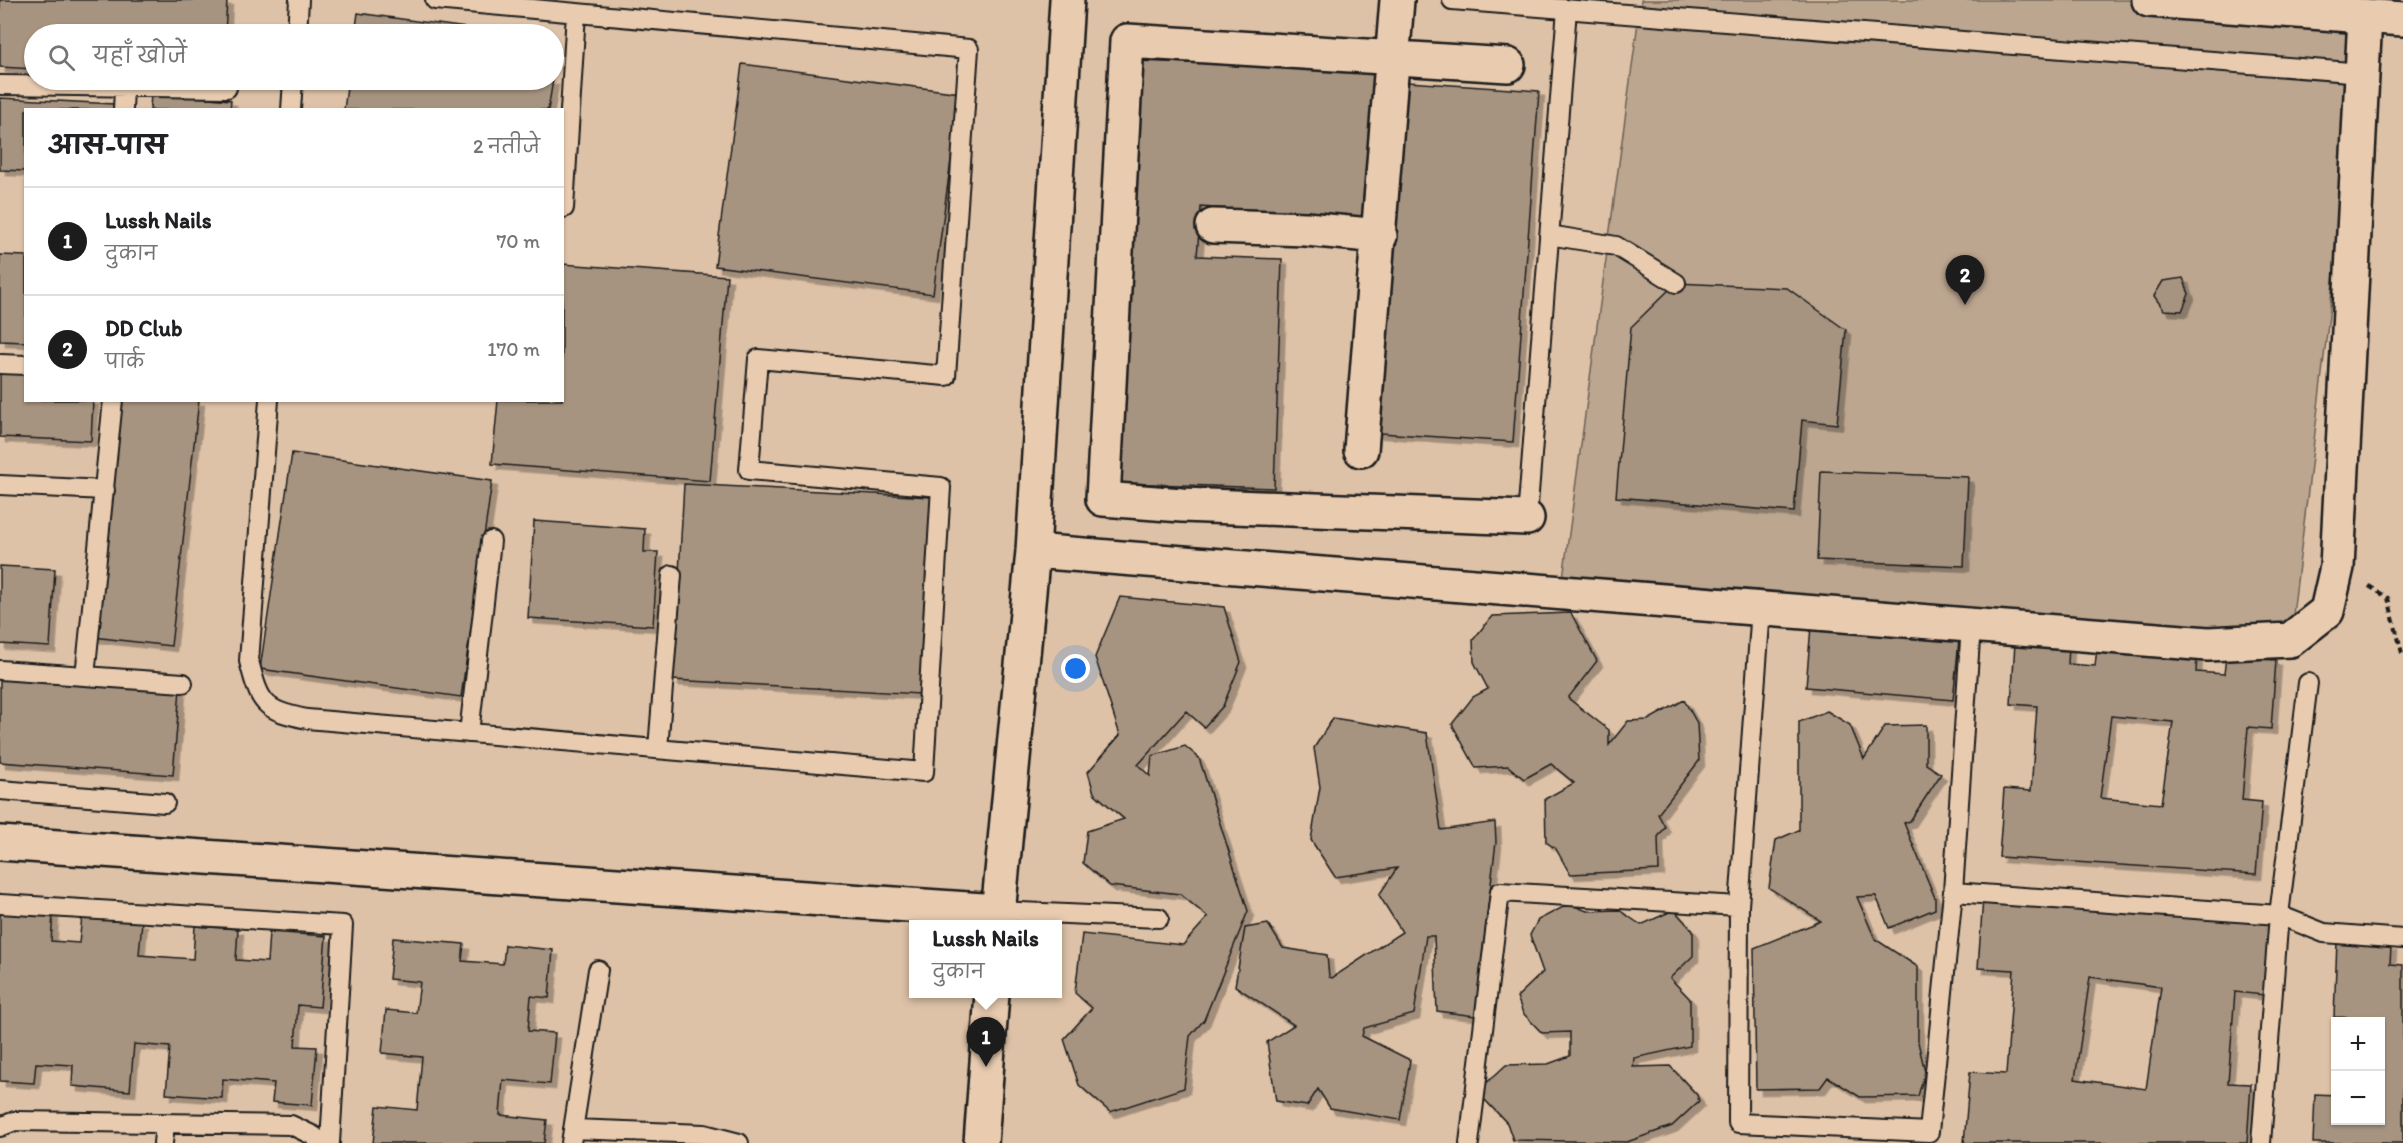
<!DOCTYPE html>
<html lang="hi">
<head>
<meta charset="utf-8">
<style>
  :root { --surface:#fff; --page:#f2f2f2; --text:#202124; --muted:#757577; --line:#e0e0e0; --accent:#1c1c1c }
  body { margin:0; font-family:Itim,"Playpen Sans Deva",sans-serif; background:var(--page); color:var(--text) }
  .controls { position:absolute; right:18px; bottom:18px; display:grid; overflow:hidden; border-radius:0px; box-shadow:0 2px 4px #0004 }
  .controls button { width:54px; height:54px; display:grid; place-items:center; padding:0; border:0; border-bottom:2px solid var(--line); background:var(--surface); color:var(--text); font:30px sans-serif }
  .you { position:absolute; left:1076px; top:669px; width:21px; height:21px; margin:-15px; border:4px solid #fff; border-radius:50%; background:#1a73e8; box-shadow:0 0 0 9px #1a73e833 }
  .badge { display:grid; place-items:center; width:39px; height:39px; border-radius:50%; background:var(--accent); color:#fff; font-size:20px; font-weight:700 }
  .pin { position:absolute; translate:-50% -50px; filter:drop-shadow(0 2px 3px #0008) }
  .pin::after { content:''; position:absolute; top:32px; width:21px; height:18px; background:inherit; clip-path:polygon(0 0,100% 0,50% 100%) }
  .popup { position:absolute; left:909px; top:920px; width:153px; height:78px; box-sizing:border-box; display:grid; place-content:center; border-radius:0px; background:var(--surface); filter:drop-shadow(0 2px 4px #0005); font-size:20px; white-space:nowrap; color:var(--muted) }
  .popup b { font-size:22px; color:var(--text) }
  .popup::after { content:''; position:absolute; left:50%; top:100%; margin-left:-12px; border:12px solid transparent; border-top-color:var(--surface) }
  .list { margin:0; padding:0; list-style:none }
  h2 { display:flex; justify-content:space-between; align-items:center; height:78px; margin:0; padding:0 24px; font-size:26px }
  h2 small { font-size:20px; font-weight:400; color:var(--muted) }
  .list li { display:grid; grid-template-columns:39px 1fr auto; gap:18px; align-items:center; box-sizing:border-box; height:108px; padding:0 24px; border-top:2px solid var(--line) }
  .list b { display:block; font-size:22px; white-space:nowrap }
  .list p { margin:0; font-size:20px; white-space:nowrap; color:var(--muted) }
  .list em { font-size:20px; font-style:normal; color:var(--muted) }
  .icon { flex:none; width:33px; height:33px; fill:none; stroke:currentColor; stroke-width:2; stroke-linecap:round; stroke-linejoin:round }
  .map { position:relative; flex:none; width:2403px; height:1143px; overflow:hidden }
  .search { position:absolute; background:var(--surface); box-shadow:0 2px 4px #0004; left:24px; top:24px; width:540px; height:66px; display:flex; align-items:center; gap:15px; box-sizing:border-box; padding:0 21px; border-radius:33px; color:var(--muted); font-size:22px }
  .panel { position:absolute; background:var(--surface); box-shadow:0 2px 4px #0004; left:24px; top:108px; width:540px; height:294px; border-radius:0px }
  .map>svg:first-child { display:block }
  .green { fill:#bca690; stroke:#6c6156; stroke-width:1.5 }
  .building { fill:#a79480; stroke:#1c1c1c; stroke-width:1.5; fill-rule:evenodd; filter:url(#shadow) }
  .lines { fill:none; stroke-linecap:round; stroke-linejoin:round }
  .service-casing { stroke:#1c1c1c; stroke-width:22 }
  .minor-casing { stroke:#1c1c1c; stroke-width:38 }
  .primary-casing { stroke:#1c1c1c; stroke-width:38 }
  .path { stroke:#1c1c1c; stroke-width:4; stroke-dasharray:6 4.5; stroke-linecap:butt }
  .service { stroke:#e9ccb0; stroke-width:18 }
  .minor { stroke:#e9ccb0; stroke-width:33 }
  .primary { stroke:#e9ccb0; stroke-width:33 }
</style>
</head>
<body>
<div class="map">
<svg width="2403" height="1143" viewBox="0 0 2403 1143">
  <defs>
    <filter id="shadow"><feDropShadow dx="5.5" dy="5.5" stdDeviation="0" flood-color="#0004"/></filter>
  </defs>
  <rect width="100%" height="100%" fill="#ddc2a7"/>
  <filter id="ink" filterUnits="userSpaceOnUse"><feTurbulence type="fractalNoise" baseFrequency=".0167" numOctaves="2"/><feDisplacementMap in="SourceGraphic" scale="12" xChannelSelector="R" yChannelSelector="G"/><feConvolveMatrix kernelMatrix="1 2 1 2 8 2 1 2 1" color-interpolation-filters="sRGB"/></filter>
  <g filter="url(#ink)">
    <path class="green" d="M 1641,0 L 2149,0 L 2365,16 L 2290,640 L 1561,593 Z"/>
    <path class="building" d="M 0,0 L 227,0 L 225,34 L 34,34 L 34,69 L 0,67 Z
      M 358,13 L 510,34 L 355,34 Z
      M 1135,61 L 1380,69 L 1368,218 L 1201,207 L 1197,256 L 1282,259 L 1274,488 L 1120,483 Z
      M 742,64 L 960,93 L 933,294 L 715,266 Z
      M 348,80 L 553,80 L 548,110 L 344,110 Z
      M 1393,81 L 1539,91 L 1513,442 L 1366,432 Z
      M 151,93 L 231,100 L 230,110 L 150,110 Z
      M 0,98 L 114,104 L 114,110 L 26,110 L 26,171 L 0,170 Z
      M 0,255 L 26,256 L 26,342 L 0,341 Z
      M 562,264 L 727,276 L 710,481 L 492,464 L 498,400 L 562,400 Z
      M 2183,278 L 2189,294 L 2182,311 L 2164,310 L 2154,296 L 2163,281 Z
      M 1676,283 L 1787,288 L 1846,330 L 1837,424 L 1802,420 L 1794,512 L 1616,497 L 1631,327 Z
      M 0,373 L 26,374 L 26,400 L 93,400 L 91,441 L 0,437 Z
      M 120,400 L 199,400 L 171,646 L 93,637 Z
      M 292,453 L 492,481 L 461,697 L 260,669 Z
      M 1821,471 L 1968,477 L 1964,566 L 1817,560 Z
      M 684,484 L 931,497 L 920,694 L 673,680 Z
      M 534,521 L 645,529 L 644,552 L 658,552 L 653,626 L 528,618 Z
      M 0,566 L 55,569 L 50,647 L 0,644 Z
      M 1120,597 L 1224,607 L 1241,662 L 1223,706 L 1204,727 L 1186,711 L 1138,765 L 1150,776 L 1152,756 L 1185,746 L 1199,758 L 1248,911 L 1204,1020 L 1190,1036 L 1184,1088 L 1110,1112 L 1079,1085 L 1064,1039 L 1092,1008 L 1075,993 L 1082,934 L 1183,945 L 1208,917 L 1180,894 L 1110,886 L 1083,863 L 1087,831 L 1124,819 L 1094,793 L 1088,772 L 1120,735 L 1095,657 Z
      M 1571,613 L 1597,661 L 1568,698 L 1609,730 L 1609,745 L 1628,721 L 1648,720 L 1684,700 L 1697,723 L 1699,761 L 1658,814 L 1665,827 L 1658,837 L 1659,870 L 1570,874 L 1556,849 L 1546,842 L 1545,799 L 1574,783 L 1551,764 L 1524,779 L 1508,766 L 1476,768 L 1452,724 L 1473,697 L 1488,689 L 1474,662 L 1473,640 L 1492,616 Z
      M 1811,626 L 1959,640 L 1953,700 L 1806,687 Z
      M 2015,643 L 2069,646 L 2068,664 L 2095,666 L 2097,648 L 2197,655 L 2196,672 L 2224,674 L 2226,657 L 2276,660 L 2271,729 L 2248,727 L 2242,800 L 2262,802 L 2256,874 L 1999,857 L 2004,789 L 2031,791 L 2037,706 L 2011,704 ZM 2111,716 L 2173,722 L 2161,804 L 2100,798 Z
      M 0,676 L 180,689 L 173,775 L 0,762 Z
      M 1827,711 L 1850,725 L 1864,759 L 1885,726 L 1926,725 L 1926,764 L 1941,774 L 1910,821 L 1904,823 L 1935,898 L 1935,909 L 1889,928 L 1876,896 L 1857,897 L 1875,939 L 1918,967 L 1918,1042 L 1925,1072 L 1918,1096 L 1860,1097 L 1828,1077 L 1820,1088 L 1756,1089 L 1754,948 L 1821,921 L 1769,888 L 1776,840 L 1799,830 L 1799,722 Z
      M 1333,718 L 1427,733 L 1441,830 L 1495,822 L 1496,842 L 1475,1016 L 1437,1011 L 1434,936 L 1426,936 L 1414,1014 L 1364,1028 L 1362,1036 L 1410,1060 L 1400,1120 L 1330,1108 L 1318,1089 L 1307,1106 L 1276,1101 L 1267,1042 L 1294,1025 L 1235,986 L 1245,928 L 1268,924 L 1283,948 L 1327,955 L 1329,977 L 1332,978 L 1402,932 L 1379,895 L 1397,868 L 1335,877 L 1311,840 L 1320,787 L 1314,748 Z
      M 1983,898 L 2270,919 L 2264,995 L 2235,992 L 2228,1083 L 2251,1084 L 2247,1143 L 1964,1143 L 1970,1072 L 2006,1074 L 2014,970 L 1978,968 ZM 2090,977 L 2161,987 L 2146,1089 L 2075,1079 Z
      M 1569,904 L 1587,911 L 1619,910 L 1641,925 L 1674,910 L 1693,931 L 1693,956 L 1670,978 L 1690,999 L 1690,1046 L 1634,1058 L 1633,1067 L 1670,1066 L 1697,1095 L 1699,1101 L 1672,1126 L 1627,1142 L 1513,1140 L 1507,1123 L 1484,1099 L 1480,1089 L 1506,1065 L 1548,1064 L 1570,1056 L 1570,1032 L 1542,1033 L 1523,1013 L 1517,997 L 1543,972 L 1530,935 L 1538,920 Z
      M 0,911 L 53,914 L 51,941 L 79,943 L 82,917 L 142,921 L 139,955 L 193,959 L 195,926 L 238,929 L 236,960 L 267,962 L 269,932 L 326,936 L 320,1007 L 298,1005 L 295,1046 L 317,1047 L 312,1105 L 272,1102 L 274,1083 L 223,1079 L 222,1098 L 166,1094 L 170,1047 L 134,1044 L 130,1091 L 72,1086 L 73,1065 L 36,1063 L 34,1083 L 0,1081 Z
      M 393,938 L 464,944 L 462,961 L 503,964 L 505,945 L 553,950 L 549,998 L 531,996 L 528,1031 L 555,1033 L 550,1084 L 503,1080 L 500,1115 L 547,1120 L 544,1143 L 373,1143 L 377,1106 L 417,1110 L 422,1057 L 382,1053 L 386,1010 L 416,1013 L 420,982 L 389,979 Z
      M 2337,942 L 2391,946 L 2390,964 L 2403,965 L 2403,1143 L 2313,1143 L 2315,1094 L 2336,1095 L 2336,1120 L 2380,1120 L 2380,1022 L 2357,1022 L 2357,1018 L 2334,1017 Z"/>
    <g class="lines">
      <g class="service-casing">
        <path id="service" d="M 1452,0 L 2362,73
          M 297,34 L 299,0
          M 0,85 L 227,88
          M 123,110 L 124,87
          M 291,110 L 293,80
          M 564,208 L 576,13
          M 1549,235 L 1616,246 L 1676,283
          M 0,364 L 26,365
          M 269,400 L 249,661 C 260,704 263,710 307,719 L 924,772 L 941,487 L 749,470 L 758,359 L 946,376 L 969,49 L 435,0
          M 0,485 L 105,490
          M 1527,518 L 1567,9
          M 1761,609 L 1739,906 L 1738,1123 L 1929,1132 L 1953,892 L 1971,625
          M 0,670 L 183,683
          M 85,676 L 113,400
          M 469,733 L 491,541
          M 658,749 L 672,575
          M 0,790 L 165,803
          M 1953,892 L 2279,915 L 2324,933 L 2403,939
          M 0,904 L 343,925 L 330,1143
          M 998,911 L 1159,918
          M 0,1127 L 15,1121 L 291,1125 L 314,1136 L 318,1143
          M 573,1129 L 704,1134 L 739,1143
          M 163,1143 L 165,1123
          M 571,1143 L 598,970
          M 1469,1143 L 1500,892 L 1739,906
          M 2261,1143 L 2279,915 L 2308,683"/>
      </g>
      <g class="minor-casing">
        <path id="minor" d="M 1508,65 L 1127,41 L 1103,499 L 1182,505 L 1527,518
          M 1213,226 L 1306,229 L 1380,236
          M 1361,450 L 1397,0
          M 1033,551 L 2208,644 L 2290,640 L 2327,611 L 2337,567 L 2365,16
          M 0,843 L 998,911
          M 997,924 L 1033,551 L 1067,0
          M 981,1143 L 992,994"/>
      </g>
      <g class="primary-casing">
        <path id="primary" d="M 2149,0 L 2403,19"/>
      </g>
      <path class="path" d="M 2369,586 L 2388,598 L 2403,657"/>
      <use href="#service" class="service"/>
      <use href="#minor" class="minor"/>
      <use href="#primary" class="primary"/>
    </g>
  </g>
</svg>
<div class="controls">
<button>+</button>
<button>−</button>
</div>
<div class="you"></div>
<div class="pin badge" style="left:986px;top:1067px">1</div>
<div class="popup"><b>Lussh Nails</b>दुकान</div>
<div class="pin badge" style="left:1965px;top:305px">2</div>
<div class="search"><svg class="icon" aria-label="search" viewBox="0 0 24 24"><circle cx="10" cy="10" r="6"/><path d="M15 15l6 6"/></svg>यहाँ खोजें</div>
<section class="panel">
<h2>आस-पास<small>2 नतीजे</small></h2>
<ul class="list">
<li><span class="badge">1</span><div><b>Lussh Nails</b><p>दुकान</p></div><em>70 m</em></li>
<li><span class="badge">2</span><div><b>DD Club</b><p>पार्क</p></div><em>170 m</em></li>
</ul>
</section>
</div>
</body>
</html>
